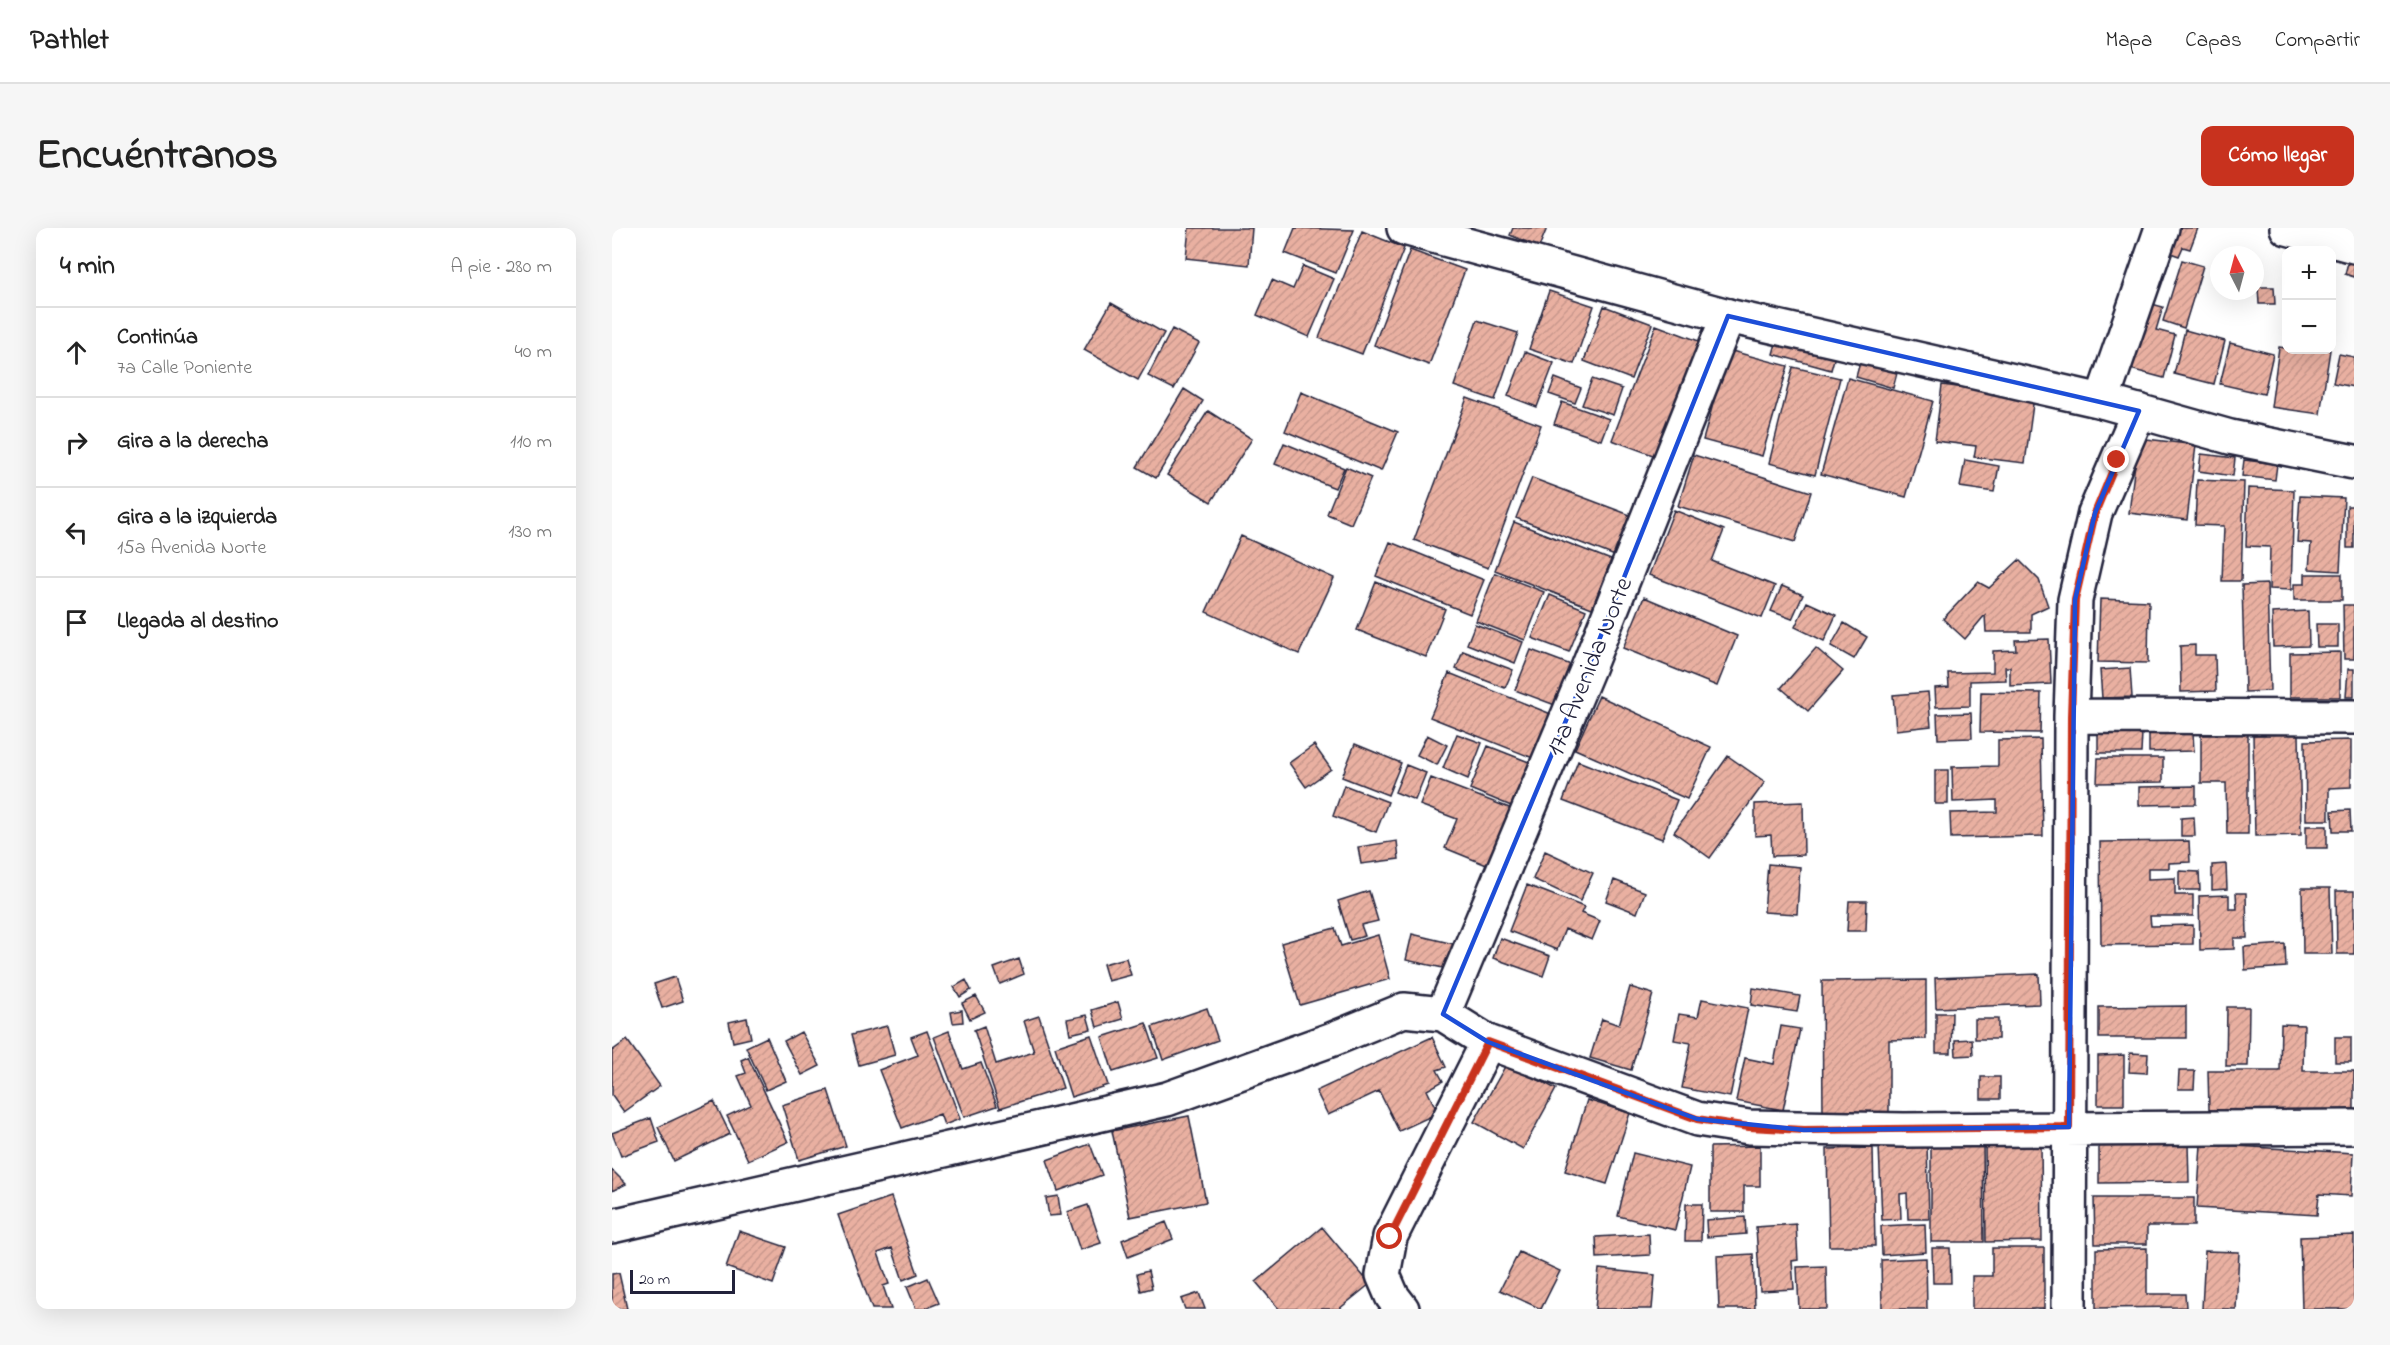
<!DOCTYPE html>
<html lang="es">
<head>
<meta charset="utf-8">
<style>
  :root { --surface:#fff; --page:#f6f6f6; --text:#222; --muted:#767676; --line:#e0e0e0; --accent:#c8321e }
  body { margin:0; font-family:"Indie Flower",sans-serif; background:var(--page); color:var(--text) }
  .controls { position:absolute; right:18px; top:18px; display:grid; overflow:hidden; border-radius:12px; box-shadow:0 6px 24px #0002 }
  .controls button { width:54px; height:54px; display:grid; place-items:center; padding:0; border:0; border-bottom:2px solid var(--line); background:var(--surface); color:var(--text); font:30px sans-serif }
  .compass { position:absolute; left:1598px; top:18px; width:54px; height:54px; border-radius:50%; background:var(--surface); box-shadow:0 6px 24px #0002; rotate:354deg }
  .scale { position:absolute; left:18px; bottom:15px; width:105px; box-sizing:border-box; padding-left:6px; border:3px solid #22223b; border-top:0; font-size:16px; line-height:21px; white-space:nowrap; color:#22223b; -webkit-text-stroke:4px #fff; paint-order:stroke }
  .stop { position:absolute; width:18px; height:18px; margin:-14px; border:4px solid #c8321e; border-radius:50%; background:#fff }
  .stop.end { background:#c8321e; border-color:#fff; box-shadow:0 2px 6px #0008 }
  .list { margin:0; padding:0; list-style:none }
  h2 { display:flex; justify-content:space-between; align-items:center; height:78px; margin:0; padding:0 24px; font-size:26px }
  h2 small { font-size:20px; font-weight:400; color:var(--muted) }
  .list li { display:grid; grid-template-columns:39px 1fr auto; gap:18px; align-items:center; box-sizing:border-box; height:90px; padding:0 24px; border-top:2px solid var(--line) }
  .list b { display:block; font-size:22px; white-space:nowrap }
  .list p { margin:0; font-size:20px; white-space:nowrap; color:var(--muted) }
  .list em { font-size:20px; font-style:normal; color:var(--muted) }
  .icon { flex:none; width:33px; height:33px; fill:none; stroke:currentColor; stroke-width:2; stroke-linecap:round; stroke-linejoin:round }
  .map { position:relative; flex:none; width:1742px; height:1081px; overflow:hidden; border-radius:12px }
  header { display:flex; align-items:center; gap:36px; box-sizing:border-box; height:84px; padding:0 30px; background:var(--surface); border-bottom:2px solid var(--line) }
  header strong { font-size:28px }
  nav { display:flex; gap:33px; margin-inline-start:auto; font-size:21px }
  .intro { display:flex; align-items:center; justify-content:space-between; box-sizing:border-box; height:144px; padding:0 36px }
  h1 { margin:0; font-size:42px }
  .button { padding:15px 27px; border-radius:12px; background:var(--accent); color:#fff; font-size:21px; font-weight:700 }
  main { display:flex; gap:36px; padding:0 36px }
  aside { flex:1; background:var(--surface); border-radius:12px; box-shadow:0 6px 24px #0002 }
  .map>svg:first-child { display:block }
  .building { fill:url(#building-hatch); stroke:#22223b; stroke-width:1.5 }
  .lines { fill:none; stroke-linecap:round; stroke-linejoin:round }
  .minor-casing { stroke:#22223b; stroke-width:38 }
  .tertiary-casing { stroke:#22223b; stroke-width:38 }
  .minor { stroke:#fff; stroke-width:33 }
  .tertiary { stroke:#fff; stroke-width:33 }
  .route { stroke:#c8321e; stroke-width:8 }
  .marked { fill:none; stroke:#1d4ed8; stroke-width:4.5; stroke-linejoin:round }
  .labels { text-anchor:middle; stroke-width:5; stroke-linejoin:round; paint-order:stroke }
  .street-label { font-size:26px; fill:#22223b; stroke:#fff }
</style>
</head>
<body>
<header>
<strong>Pathlet</strong>
<nav><a>Mapa</a><a>Capas</a><a>Compartir</a></nav>
</header>
<div class="intro"><h1>Encuéntranos</h1><a class="button">Cómo llegar</a></div>
<main>
<aside>
<h2>4 min<small>A pie · 280 m</small></h2>
<ul class="list">
<li><svg class="icon" aria-label="ahead" viewBox="0 0 24 24"><path d="M12 20V5M6 11l6-6 6 6"/></svg><div><b>Continúa</b><p>7a Calle Poniente</p></div><em>40 m</em></li>
<li><svg class="icon" aria-label="right" viewBox="0 0 24 24"><path d="M7 20v-9h11M14 6l5 5-5 5"/></svg><div><b>Gira a la derecha</b></div><em>110 m</em></li>
<li><svg class="icon" aria-label="left" viewBox="0 0 24 24"><path d="M17 20v-9H6M10 6l-5 5 5 5"/></svg><div><b>Gira a la izquierda</b><p>15a Avenida Norte</p></div><em>130 m</em></li>
<li><svg class="icon" aria-label="arrive" viewBox="0 0 24 24"><path d="M6 21V4h12l-3 4 3 4H6"/></svg><div><b>Llegada al destino</b></div></li>
</ul>
</aside>
<div class="map">
<svg width="1742" height="1081" viewBox="0 0 1742 1081">
  <defs>
    <pattern id="building-hatch" width="6" height="6" patternUnits="userSpaceOnUse" patternTransform="scale(1.5)"><rect width="6" height="6" fill="#e9b0a1"/><path d="M-1 1l2-2M0 6l6-6M5 7l2-2" fill="none" stroke="#c8978c"/></pattern>
  </defs>
  <rect width="100%" height="100%" fill="#fff"/>
  <filter id="ink" filterUnits="userSpaceOnUse"><feTurbulence type="fractalNoise" baseFrequency=".0167" numOctaves="2"/><feDisplacementMap in="SourceGraphic" scale="12" xChannelSelector="R" yChannelSelector="G"/><feConvolveMatrix kernelMatrix="1 2 1 2 8 2 1 2 1" color-interpolation-filters="sRGB"/></filter>
  <g filter="url(#ink)">
    <path class="building" d="M 577,0 L 640,0 L 637,37 L 574,30 Z
      M 683,0 L 742,2 L 724,45 L 673,25 Z
      M 901,0 L 935,0 L 927,19 L 898,7 Z
      M 1566,0 L 1586,0 L 1578,21 L 1571,19 L 1567,28 L 1556,24 Z
      M 750,3 L 792,20 L 750,126 L 707,110 Z
      M 798,22 L 853,42 L 817,137 L 762,117 Z
      M 1738,27 L 1742,28 L 1742,49 L 1733,46 Z
      M 1570,32 L 1591,38 L 1572,100 L 1551,93 Z
      M 691,38 L 722,51 L 697,109 L 645,87 L 660,52 L 681,61 Z
      M 1646,59 L 1662,59 L 1663,76 L 1647,76 Z
      M 937,63 L 982,78 L 962,136 L 917,121 Z
      M 499,75 L 552,105 L 526,152 L 472,122 Z
      M 1536,75 L 1551,79 L 1544,102 L 1563,107 L 1552,150 L 1518,141 Z
      M 992,78 L 1040,96 L 1019,151 L 972,133 Z
      M 865,92 L 906,105 L 883,172 L 842,158 Z
      M 1044,97 L 1092,115 L 1049,230 L 1000,212 Z
      M 560,101 L 587,115 L 562,161 L 536,148 Z
      M 1573,102 L 1613,113 L 1602,156 L 1562,146 Z
      M 1167,105 L 1225,120 L 1219,142 L 1161,126 Z
      M 1618,115 L 1661,126 L 1652,166 L 1608,156 Z
      M 1667,119 L 1694,123 L 1718,122 L 1708,186 L 1659,179 Z
      M 1116,122 L 1176,138 L 1150,228 L 1091,212 Z
      M 913,124 L 942,135 L 925,179 L 896,168 Z
      M 1727,126 L 1742,129 L 1742,159 L 1721,155 Z
      M 1248,134 L 1285,145 L 1281,160 L 1244,149 Z
      M 1181,139 L 1228,150 L 1203,247 L 1157,235 Z
      M 943,150 L 969,160 L 963,175 L 937,166 Z
      M 1236,150 L 1321,173 L 1294,269 L 1209,246 Z
      M 980,151 L 1010,161 L 1001,187 L 970,177 Z
      M 1330,157 L 1422,169 L 1413,235 L 1362,229 L 1364,218 L 1323,213 Z
      M 572,161 L 591,173 L 544,250 L 525,239 Z
      M 689,164 L 786,204 L 769,243 L 673,203 Z
      M 855,170 L 929,197 L 876,340 L 802,312 Z
      M 950,174 L 997,191 L 989,212 L 942,196 Z
      M 596,183 L 640,211 L 599,274 L 555,247 Z
      M 1526,210 L 1584,217 L 1575,292 L 1517,285 Z
      M 672,215 L 732,240 L 723,260 L 663,236 Z
      M 1589,226 L 1623,230 L 1621,248 L 1587,243 Z
      M 1082,227 L 1199,264 L 1183,314 L 1066,278 Z
      M 1353,232 L 1387,238 L 1382,264 L 1348,259 Z
      M 1632,232 L 1665,236 L 1663,252 L 1630,248 Z
      M 734,239 L 759,250 L 739,296 L 715,286 Z
      M 920,250 L 1018,287 L 1003,328 L 904,290 Z
      M 1585,252 L 1632,254 L 1629,353 L 1610,353 L 1612,298 L 1583,297 Z
      M 1636,260 L 1682,262 L 1679,362 L 1657,361 L 1658,319 L 1634,318 Z
      M 1688,268 L 1732,270 L 1728,343 L 1697,341 L 1699,315 L 1685,314 Z
      M 1735,278 L 1742,278 L 1742,320 L 1735,320 Z
      M 1062,282 L 1112,302 L 1100,333 L 1163,358 L 1150,390 L 1037,347 Z
      M 902,294 L 999,332 L 980,380 L 883,342 Z
      M 629,308 L 722,350 L 687,426 L 594,384 Z
      M 778,314 L 872,352 L 858,386 L 764,348 Z
      M 1407,332 L 1427,352 L 1436,378 L 1419,386 L 1419,404 L 1374,404 L 1373,387 L 1353,411 L 1331,391 L 1366,354 L 1377,360 Z
      M 883,345 L 932,364 L 913,412 L 864,393 Z
      M 1693,346 L 1730,346 L 1730,372 L 1682,372 L 1682,356 L 1693,356 Z
      M 764,354 L 833,381 L 814,429 L 745,402 Z
      M 1655,356 L 1658,463 L 1633,464 L 1630,357 Z
      M 1170,358 L 1191,367 L 1180,391 L 1159,383 Z
      M 938,367 L 974,382 L 957,424 L 920,410 Z
      M 1032,369 L 1125,408 L 1105,458 L 1011,420 Z
      M 1488,371 L 1537,373 L 1536,435 L 1486,434 Z
      M 1195,374 L 1224,387 L 1212,413 L 1183,399 Z
      M 1731,377 L 1742,377 L 1742,431 L 1732,431 Z
      M 1696,383 L 1697,418 L 1661,419 L 1660,385 Z
      M 1232,395 L 1255,409 L 1242,431 L 1219,418 Z
      M 863,396 L 911,414 L 903,435 L 855,416 Z
      M 1704,396 L 1726,396 L 1726,419 L 1705,419 Z
      M 1437,411 L 1439,456 L 1398,458 L 1398,439 L 1393,439 L 1394,452 L 1358,453 L 1358,478 L 1324,479 L 1323,460 L 1337,459 L 1336,445 L 1381,444 L 1381,423 L 1404,422 L 1403,412 Z
      M 1583,417 L 1583,427 L 1603,427 L 1604,463 L 1569,464 L 1568,418 Z
      M 1204,420 L 1231,443 L 1196,483 L 1169,460 Z
      M 919,422 L 959,437 L 943,477 L 903,462 Z
      M 851,423 L 901,442 L 893,460 L 844,441 Z
      M 1728,424 L 1728,469 L 1678,469 L 1678,425 Z
      M 1518,440 L 1520,469 L 1490,470 L 1488,442 Z
      M 1736,441 L 1742,441 L 1742,469 L 1734,469 Z
      M 837,445 L 939,486 L 921,530 L 818,489 Z
      M 1316,464 L 1319,498 L 1284,502 L 1281,467 Z
      M 1369,464 L 1429,465 L 1428,505 L 1368,504 Z
      M 987,468 L 1099,519 L 1075,571 L 963,521 Z
      M 1359,485 L 1360,510 L 1326,511 L 1325,486 Z
      M 1486,504 L 1530,505 L 1529,525 L 1486,525 Z
      M 1581,505 L 1582,523 L 1537,524 L 1537,506 Z
      M 845,506 L 870,515 L 856,551 L 831,540 Z
      M 1636,506 L 1636,606 L 1615,606 L 1614,555 L 1589,555 L 1589,507 Z
      M 1687,506 L 1689,607 L 1643,608 L 1641,507 Z
      M 815,507 L 835,517 L 825,537 L 805,527 Z
      M 1429,511 L 1431,608 L 1339,610 L 1338,585 L 1385,584 L 1385,572 L 1341,574 L 1340,539 L 1386,538 L 1386,512 Z
      M 1739,512 L 1739,559 L 1717,560 L 1717,592 L 1694,592 L 1693,513 Z
      M 743,516 L 789,535 L 776,567 L 730,549 Z
      M 702,517 L 719,541 L 694,559 L 677,535 Z
      M 876,518 L 922,536 L 904,580 L 858,561 Z
      M 1116,528 L 1153,554 L 1098,630 L 1062,604 Z
      M 1486,530 L 1551,530 L 1551,554 L 1485,555 Z
      M 966,533 L 1065,572 L 1050,611 L 951,573 Z
      M 794,537 L 814,545 L 803,572 L 783,564 Z
      M 1323,542 L 1336,542 L 1336,576 L 1323,576 Z
      M 819,550 L 900,581 L 877,638 L 833,620 L 845,591 L 808,577 Z
      M 732,557 L 776,574 L 764,604 L 721,588 Z
      M 1584,558 L 1584,576 L 1527,577 L 1527,559 Z
      M 1191,574 L 1192,627 L 1160,628 L 1159,607 L 1143,608 L 1143,576 Z
      M 1738,582 L 1739,603 L 1721,603 L 1720,583 Z
      M 1582,589 L 1583,608 L 1569,608 L 1569,590 Z
      M 1694,598 L 1715,598 L 1715,620 L 1694,620 Z
      M 785,613 L 787,631 L 749,636 L 746,619 Z
      M 1577,613 L 1578,634 L 1557,635 L 1557,640 L 1536,640 L 1536,651 L 1563,650 L 1563,667 L 1581,667 L 1581,688 L 1538,688 L 1539,698 L 1581,697 L 1581,716 L 1489,717 L 1488,614 Z
      M 933,623 L 981,645 L 968,673 L 921,651 Z
      M 1156,636 L 1188,639 L 1185,686 L 1152,684 Z
      M 1614,636 L 1615,661 L 1600,662 L 1600,637 Z
      M 1567,643 L 1587,644 L 1588,662 L 1567,662 Z
      M 1002,652 L 1033,664 L 1025,685 L 994,673 Z
      M 915,657 L 972,679 L 969,685 L 988,693 L 980,712 L 953,701 L 945,722 L 897,703 Z
      M 1690,660 L 1718,660 L 1720,726 L 1691,726 Z
      M 757,663 L 766,693 L 749,697 L 753,708 L 738,712 L 726,673 Z
      M 1724,663 L 1742,663 L 1742,726 L 1725,726 Z
      M 1624,665 L 1634,665 L 1635,710 L 1622,710 L 1622,721 L 1588,722 L 1587,668 L 1617,667 L 1617,681 L 1625,681 Z
      M 1237,673 L 1255,673 L 1254,703 L 1235,703 Z
      M 723,700 L 729,718 L 766,707 L 778,751 L 688,777 L 669,715 Z
      M 800,706 L 842,716 L 836,741 L 794,732 Z
      M 888,710 L 938,728 L 931,748 L 881,730 Z
      M 1673,716 L 1674,739 L 1633,742 L 1632,719 Z
      M 514,730 L 519,747 L 496,753 L 491,736 Z
      M 407,731 L 412,746 L 388,756 L 382,740 Z
      M 1427,746 L 1428,776 L 1324,780 L 1323,750 Z
      M 63,749 L 71,773 L 50,780 L 42,756 Z
      M 354,752 L 359,762 L 348,769 L 342,759 Z
      M 1314,752 L 1314,811 L 1277,812 L 1277,886 L 1211,886 L 1210,753 Z
      M 1018,759 L 1041,766 L 1019,842 L 978,830 L 990,791 L 1007,797 Z
      M 1141,760 L 1188,768 L 1185,784 L 1139,777 Z
      M 364,768 L 373,784 L 358,791 L 350,775 Z
      M 1090,771 L 1136,780 L 1118,869 L 1070,860 L 1079,815 L 1062,812 L 1067,786 L 1086,789 Z
      M 506,774 L 511,791 L 485,799 L 480,782 Z
      M 1574,778 L 1574,810 L 1487,810 L 1487,779 Z
      M 1615,779 L 1637,779 L 1636,838 L 1614,838 Z
      M 595,780 L 606,812 L 551,832 L 540,799 Z
      M 350,782 L 351,794 L 341,795 L 339,784 Z
      M 1324,785 L 1340,785 L 1339,825 L 1324,825 Z
      M 475,787 L 479,801 L 458,806 L 455,791 Z
      M 427,788 L 451,860 L 388,880 L 362,802 L 372,798 L 384,836 L 422,824 L 412,793 Z
      M 135,790 L 139,810 L 121,814 L 117,794 Z
      M 1363,791 L 1386,791 L 1386,811 L 1363,811 Z
      M 534,795 L 546,830 L 501,844 L 490,809 Z
      M 1669,796 L 1692,797 L 1691,843 L 1742,843 L 1742,883 L 1597,882 L 1596,843 L 1668,843 Z
      M 275,798 L 283,827 L 247,837 L 239,807 Z
      M 1169,798 L 1188,801 L 1171,882 L 1124,873 L 1133,830 L 1162,836 Z
      M 315,803 L 348,891 L 332,897 L 328,886 L 290,900 L 267,842 L 306,827 L 299,809 Z
      M 337,803 L 351,841 L 369,835 L 385,878 L 352,889 L 322,809 Z
      M 189,804 L 208,838 L 190,847 L 172,813 Z
      M 479,807 L 496,857 L 459,869 L 443,819 Z
      M 155,809 L 174,853 L 154,862 L 134,819 Z
      M 820,809 L 834,839 L 825,842 L 831,853 L 815,862 L 826,885 L 787,903 L 767,863 L 716,887 L 704,863 Z
      M 1723,809 L 1739,809 L 1739,834 L 1723,834 Z
      M 1360,811 L 1361,827 L 1344,828 L 1343,812 Z
      M 15,812 L 48,858 L 12,884 L 0,867 L 0,823 Z
      M 1518,825 L 1536,826 L 1535,845 L 1517,844 Z
      M 1512,827 L 1512,877 L 1486,877 L 1486,828 Z
      M 136,829 L 176,914 L 136,932 L 115,888 L 139,877 L 126,848 L 134,845 L 129,832 Z
      M 895,835 L 944,861 L 911,921 L 862,894 Z
      M 1567,843 L 1583,843 L 1582,861 L 1566,861 Z
      M 1369,849 L 1388,849 L 1388,871 L 1369,871 Z
      M 216,862 L 234,918 L 187,932 L 170,877 Z
      M 975,872 L 1018,885 L 995,956 L 953,943 Z
      M 102,873 L 118,906 L 62,933 L 46,899 Z
      M 577,888 L 594,974 L 518,989 L 500,903 Z
      M 39,890 L 47,914 L 9,928 L 0,905 Z
      M 1429,915 L 1430,1013 L 1374,1014 L 1373,916 Z
      M 478,916 L 490,947 L 446,963 L 435,932 Z
      M 1315,916 L 1317,991 L 1296,991 L 1295,965 L 1288,966 L 1289,991 L 1270,992 L 1267,918 Z
      M 1576,916 L 1577,954 L 1487,955 L 1487,917 Z
      M 1589,916 L 1741,925 L 1739,968 L 1707,966 L 1705,987 L 1585,980 Z
      M 1319,917 L 1371,917 L 1372,1014 L 1319,1014 Z
      M 1148,918 L 1148,958 L 1132,958 L 1132,984 L 1098,984 L 1098,919 Z
      M 1261,920 L 1263,1018 L 1217,1018 L 1215,921 Z
      M 1021,925 L 1078,939 L 1063,1002 L 1006,988 Z
      M 0,942 L 14,956 L 0,963 Z
      M 446,968 L 449,987 L 437,988 L 434,970 Z
      M 279,969 L 306,1046 L 291,1052 L 280,1020 L 266,1025 L 277,1056 L 271,1058 L 279,1081 L 260,1081 L 226,987 Z
      M 1482,970 L 1582,970 L 1582,998 L 1535,998 L 1535,1016 L 1483,1016 Z
      M 1074,976 L 1090,976 L 1089,1013 L 1073,1013 Z
      M 476,977 L 489,1015 L 468,1022 L 455,984 Z
      M 1133,989 L 1134,1006 L 1095,1009 L 1094,992 Z
      M 554,994 L 561,1011 L 516,1029 L 510,1012 Z
      M 1184,996 L 1186,1032 L 1180,1033 L 1182,1061 L 1148,1063 L 1144,999 Z
      M 1313,996 L 1314,1024 L 1270,1027 L 1269,998 Z
      M 710,999 L 758,1056 L 727,1081 L 667,1081 L 644,1054 Z
      M 127,1003 L 174,1019 L 161,1056 L 114,1039 Z
      M 1037,1006 L 1038,1027 L 985,1030 L 984,1009 Z
      M 1742,1007 L 1742,1081 L 1690,1081 L 1688,1009 Z
      M 1320,1020 L 1338,1020 L 1339,1055 L 1321,1055 Z
      M 1380,1020 L 1432,1020 L 1432,1081 L 1360,1081 L 1360,1048 L 1380,1048 Z
      M 1535,1020 L 1535,1066 L 1573,1066 L 1574,1079 L 1484,1080 L 1484,1021 Z
      M 1593,1023 L 1627,1024 L 1624,1081 L 1590,1081 Z
      M 907,1024 L 948,1043 L 929,1081 L 888,1062 Z
      M 1141,1026 L 1143,1081 L 1107,1081 L 1105,1028 Z
      M 1314,1030 L 1315,1081 L 1270,1081 L 1269,1032 Z
      M 1214,1038 L 1215,1081 L 1187,1081 L 1185,1039 Z
      M 987,1041 L 1043,1047 L 1040,1081 L 983,1081 Z
      M 536,1043 L 540,1060 L 529,1063 L 525,1046 Z
      M 7,1045 L 15,1081 L 0,1081 L 0,1046 Z
      M 316,1050 L 327,1075 L 312,1081 L 304,1081 L 295,1059 Z
      M 587,1065 L 593,1081 L 573,1081 L 569,1071 Z"/>
    <g class="lines">
      <g class="minor-casing">
        <path id="minor" d="M 1675,0 L 1742,18
          M 1490,173 L 1550,0
          M 1459,488 L 1742,489
          M 831,786 L 976,440 L 1116,88
          M 0,998 L 555,871 L 721,811 L 792,782 L 831,786 L 876,814 L 1085,891 L 1137,899 L 1292,902 L 1742,899
          M 790,1081 L 780,1068 L 771,1047 L 778,1009 L 876,814
          M 1457,1081 L 1459,488 L 1463,372 L 1483,285 L 1527,183"/>
      </g>
      <g class="tertiary-casing">
        <path id="tertiary" d="M 792,0 L 1116,88 L 1490,173 L 1618,209 L 1742,234"/>
      </g>
      <use href="#minor" class="minor"/>
      <use href="#tertiary" class="tertiary"/>
    </g>
  </g>
  <g class="lines" filter="url(#ink)">
    <path class="route" d="M 778,1009 L 876,814 L 1085,891 L 1137,899 L 1192,902 L 1457,899 L 1459,488 L 1463,372 L 1483,285 L 1505,232"/>
  </g>
  <path class="marked" d="M 1116,88 L 1527,183 L 1483,285 L 1463,372 L 1457,899 L 1192,902 L 1085,891 L 876,814 L 831,786 L 976,440 Z"/>
  <g class="labels">
    <g class="street-label">
      <text transform="translate(976 438) rotate(-68)" y="9">17a Avenida Norte</text>
    </g>
  </g>
</svg>
<div class="controls">
<button>+</button>
<button>−</button>
</div>
<svg class="compass" viewBox="-18 -18 36 36"><path d="M0-13l5 13h-10z" fill="#e53935"/><path d="M0 13l5-13h-10z" fill="#767676"/></svg>
<div class="scale">20 m</div>
<div class="stop" style="left:778px;top:1009px"></div>
<div class="stop end" style="left:1505px;top:232px"></div>
</div>
</main>
</body>
</html>
